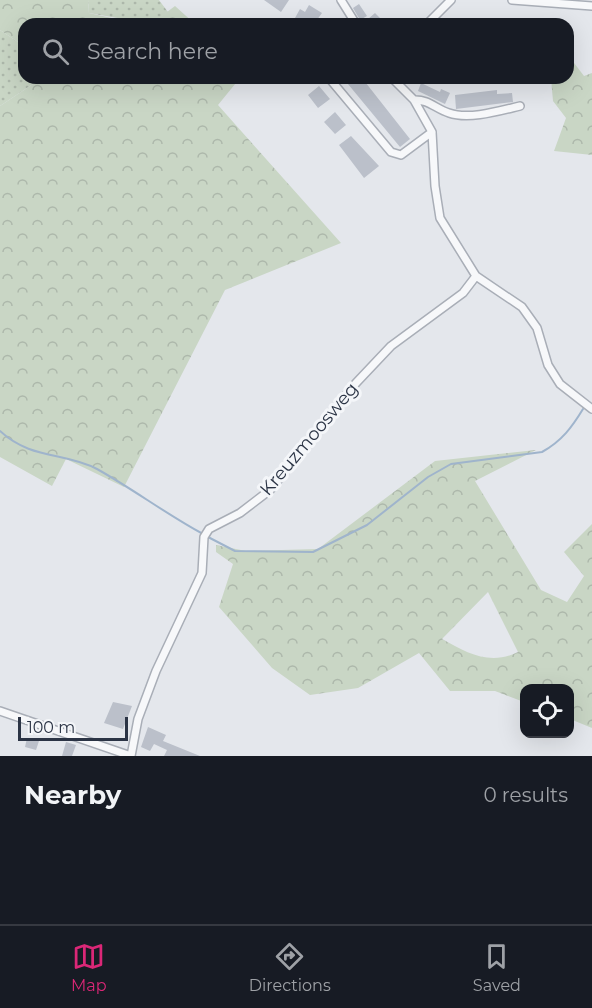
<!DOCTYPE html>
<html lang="en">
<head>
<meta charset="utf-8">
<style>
  :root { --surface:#171b24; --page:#20242c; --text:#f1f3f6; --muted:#9ea1a6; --line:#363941; --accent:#db2777 }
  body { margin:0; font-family:Montserrat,sans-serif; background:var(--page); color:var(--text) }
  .controls { position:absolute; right:18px; bottom:18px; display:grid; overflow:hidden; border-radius:12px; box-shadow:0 6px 24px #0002 }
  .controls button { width:54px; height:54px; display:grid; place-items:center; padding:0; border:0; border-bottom:2px solid var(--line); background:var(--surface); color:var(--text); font:30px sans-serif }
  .scale { position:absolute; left:18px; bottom:15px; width:110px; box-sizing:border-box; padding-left:6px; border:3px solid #2b3445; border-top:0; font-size:16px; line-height:21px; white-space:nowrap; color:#2b3445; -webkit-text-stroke:4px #f4f6f9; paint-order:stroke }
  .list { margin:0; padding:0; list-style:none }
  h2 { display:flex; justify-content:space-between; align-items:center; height:78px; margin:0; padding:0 24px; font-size:26px }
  h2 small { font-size:20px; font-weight:400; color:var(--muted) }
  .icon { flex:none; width:33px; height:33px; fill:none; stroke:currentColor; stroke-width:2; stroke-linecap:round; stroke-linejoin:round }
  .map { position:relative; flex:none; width:592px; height:756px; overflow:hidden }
  .search { position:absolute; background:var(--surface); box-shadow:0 6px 24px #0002; left:18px; right:18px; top:18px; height:66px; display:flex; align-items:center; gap:15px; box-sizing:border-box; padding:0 21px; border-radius:18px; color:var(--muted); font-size:22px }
  .sheet { height:168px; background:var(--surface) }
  nav { display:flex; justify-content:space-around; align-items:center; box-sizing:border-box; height:84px; border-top:2px solid var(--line); background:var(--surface); font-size:16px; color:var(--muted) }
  nav a { display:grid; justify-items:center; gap:3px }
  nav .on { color:var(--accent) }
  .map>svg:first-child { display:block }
  .grass { fill:url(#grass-dots) }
  .forest { fill:url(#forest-crowns); fill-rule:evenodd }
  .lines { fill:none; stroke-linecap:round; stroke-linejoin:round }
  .stream { stroke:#9fb4cc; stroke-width:2 }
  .building { fill:#bbc0ca }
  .street-casing { stroke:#a9aeb7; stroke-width:10 }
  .street { stroke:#f7f8fa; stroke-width:7 }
  .labels { text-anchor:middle; stroke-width:6; stroke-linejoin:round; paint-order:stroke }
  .street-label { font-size:18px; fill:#2b3445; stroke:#f4f6f9 }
</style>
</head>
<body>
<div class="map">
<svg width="592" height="756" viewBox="0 0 592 756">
  <defs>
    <pattern id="grass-dots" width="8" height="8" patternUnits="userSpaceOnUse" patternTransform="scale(1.5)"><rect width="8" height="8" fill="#c9d6c5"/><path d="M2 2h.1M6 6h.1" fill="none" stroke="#adb8ab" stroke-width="1.8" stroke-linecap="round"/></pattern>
    <pattern id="forest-crowns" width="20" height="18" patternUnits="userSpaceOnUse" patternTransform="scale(1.5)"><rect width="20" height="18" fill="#c9d6c5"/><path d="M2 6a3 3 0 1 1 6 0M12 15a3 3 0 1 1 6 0" fill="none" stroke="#adb8ab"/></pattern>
  </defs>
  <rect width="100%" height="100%" fill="#e4e7ec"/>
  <path class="grass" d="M 88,0 L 159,0 L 168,12 L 151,24 L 89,13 Z
    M 0,30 L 24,46 L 24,78 L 42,78 L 0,106 Z"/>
  <path class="forest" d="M 0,0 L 88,0 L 89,13 L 139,24 L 24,24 L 24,46 L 0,30 Z
    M 175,6 L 195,24 L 151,24 Z
    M 568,55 L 584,76 L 592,73 L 592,155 L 554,151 L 566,118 L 553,101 L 551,78 L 568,78 Z
    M 42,78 L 240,78 L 218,105 L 341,243 L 225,290 L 124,487 L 66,459 L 52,486 L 0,457 L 0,106 Z
    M 536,450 L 475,481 L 541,590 L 567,602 L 584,576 L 564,552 L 592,524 L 592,728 L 570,719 L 570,688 L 524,688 L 524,702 L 495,691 L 450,691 L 419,653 L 358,688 L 310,695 L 272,668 L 219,607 L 233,564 L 216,552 L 216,545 L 246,551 L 318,549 L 435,461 ZM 488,592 L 518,652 C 490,666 467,653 442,639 Z"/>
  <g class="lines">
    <path class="stream" d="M 0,431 C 31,460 65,452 97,469 C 133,489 166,514 203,534
      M 208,537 L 235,551 L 313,552 L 367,525 L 428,477 L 451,464 L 542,452 C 562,441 572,427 583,409"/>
  </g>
  <path class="building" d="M 264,0 L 289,0 L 281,12 Z
    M 359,4 L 367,16 L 360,20 L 353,8 Z
    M 309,5 L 322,13 L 314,24 L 305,24 L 295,18 L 300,9 L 305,12 Z
    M 375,13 L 382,20 L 372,24 L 368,19 Z
    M 343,78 L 362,78 L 410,139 L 400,147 Z
    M 421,83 L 440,92 L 441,89 L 450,93 L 445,104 L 418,91 Z
    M 319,86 L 330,99 L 318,108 L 308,95 Z
    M 497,90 L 497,94 L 512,93 L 513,102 L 456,109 L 455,95 Z
    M 335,112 L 346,125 L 335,134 L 324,122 Z
    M 351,136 L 379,166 L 364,178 L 339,145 Z
    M 113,702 L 132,706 L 123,729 L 104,723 Z
    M 148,727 L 166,735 L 163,741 L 200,756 L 164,756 L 167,750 L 154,744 L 150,751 L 141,747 Z
    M 27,738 L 39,741 L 36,750 L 25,747 Z
    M 66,742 L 76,745 L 72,756 L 62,756 Z"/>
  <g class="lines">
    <g class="street-casing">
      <path id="street" d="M 341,0 L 356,24
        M 512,0 L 592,6
        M 427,24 L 451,0
        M 329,78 L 391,152 L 401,155 L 432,132
        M 392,78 L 414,100 L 432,132 L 435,186 L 440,218 L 476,276 L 522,307 L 537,328 L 548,365 L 560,384 L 592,409
        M 414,100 C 428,99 436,109 449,113 C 469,120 499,111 520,106
        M 0,711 L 131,756
        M 131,756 L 138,719 L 156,671 L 202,573 L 204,537 L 209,529 L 240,513 L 270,490 L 356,383 L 391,346 L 463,293 L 476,276"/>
    </g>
    <use href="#street" class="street"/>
  </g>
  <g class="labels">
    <g class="street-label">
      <text transform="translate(309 439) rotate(-50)" y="6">Kreuzmoosweg</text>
    </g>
  </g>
</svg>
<div class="controls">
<button><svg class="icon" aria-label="locate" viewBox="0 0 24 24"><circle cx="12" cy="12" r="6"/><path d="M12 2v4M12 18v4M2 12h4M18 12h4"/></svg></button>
</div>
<div class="scale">100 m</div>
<div class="search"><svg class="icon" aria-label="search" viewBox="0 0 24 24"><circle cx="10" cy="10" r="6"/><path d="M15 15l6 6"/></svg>Search here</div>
</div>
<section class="sheet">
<h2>Nearby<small>0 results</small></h2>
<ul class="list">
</ul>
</section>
<nav>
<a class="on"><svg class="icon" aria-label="map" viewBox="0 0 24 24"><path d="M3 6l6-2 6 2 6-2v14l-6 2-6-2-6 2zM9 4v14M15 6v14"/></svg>Map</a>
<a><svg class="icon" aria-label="directions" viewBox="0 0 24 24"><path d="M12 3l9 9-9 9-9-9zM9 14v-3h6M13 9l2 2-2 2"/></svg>Directions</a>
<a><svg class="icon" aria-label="saved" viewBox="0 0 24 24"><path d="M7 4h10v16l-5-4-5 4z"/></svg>Saved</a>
</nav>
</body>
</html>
